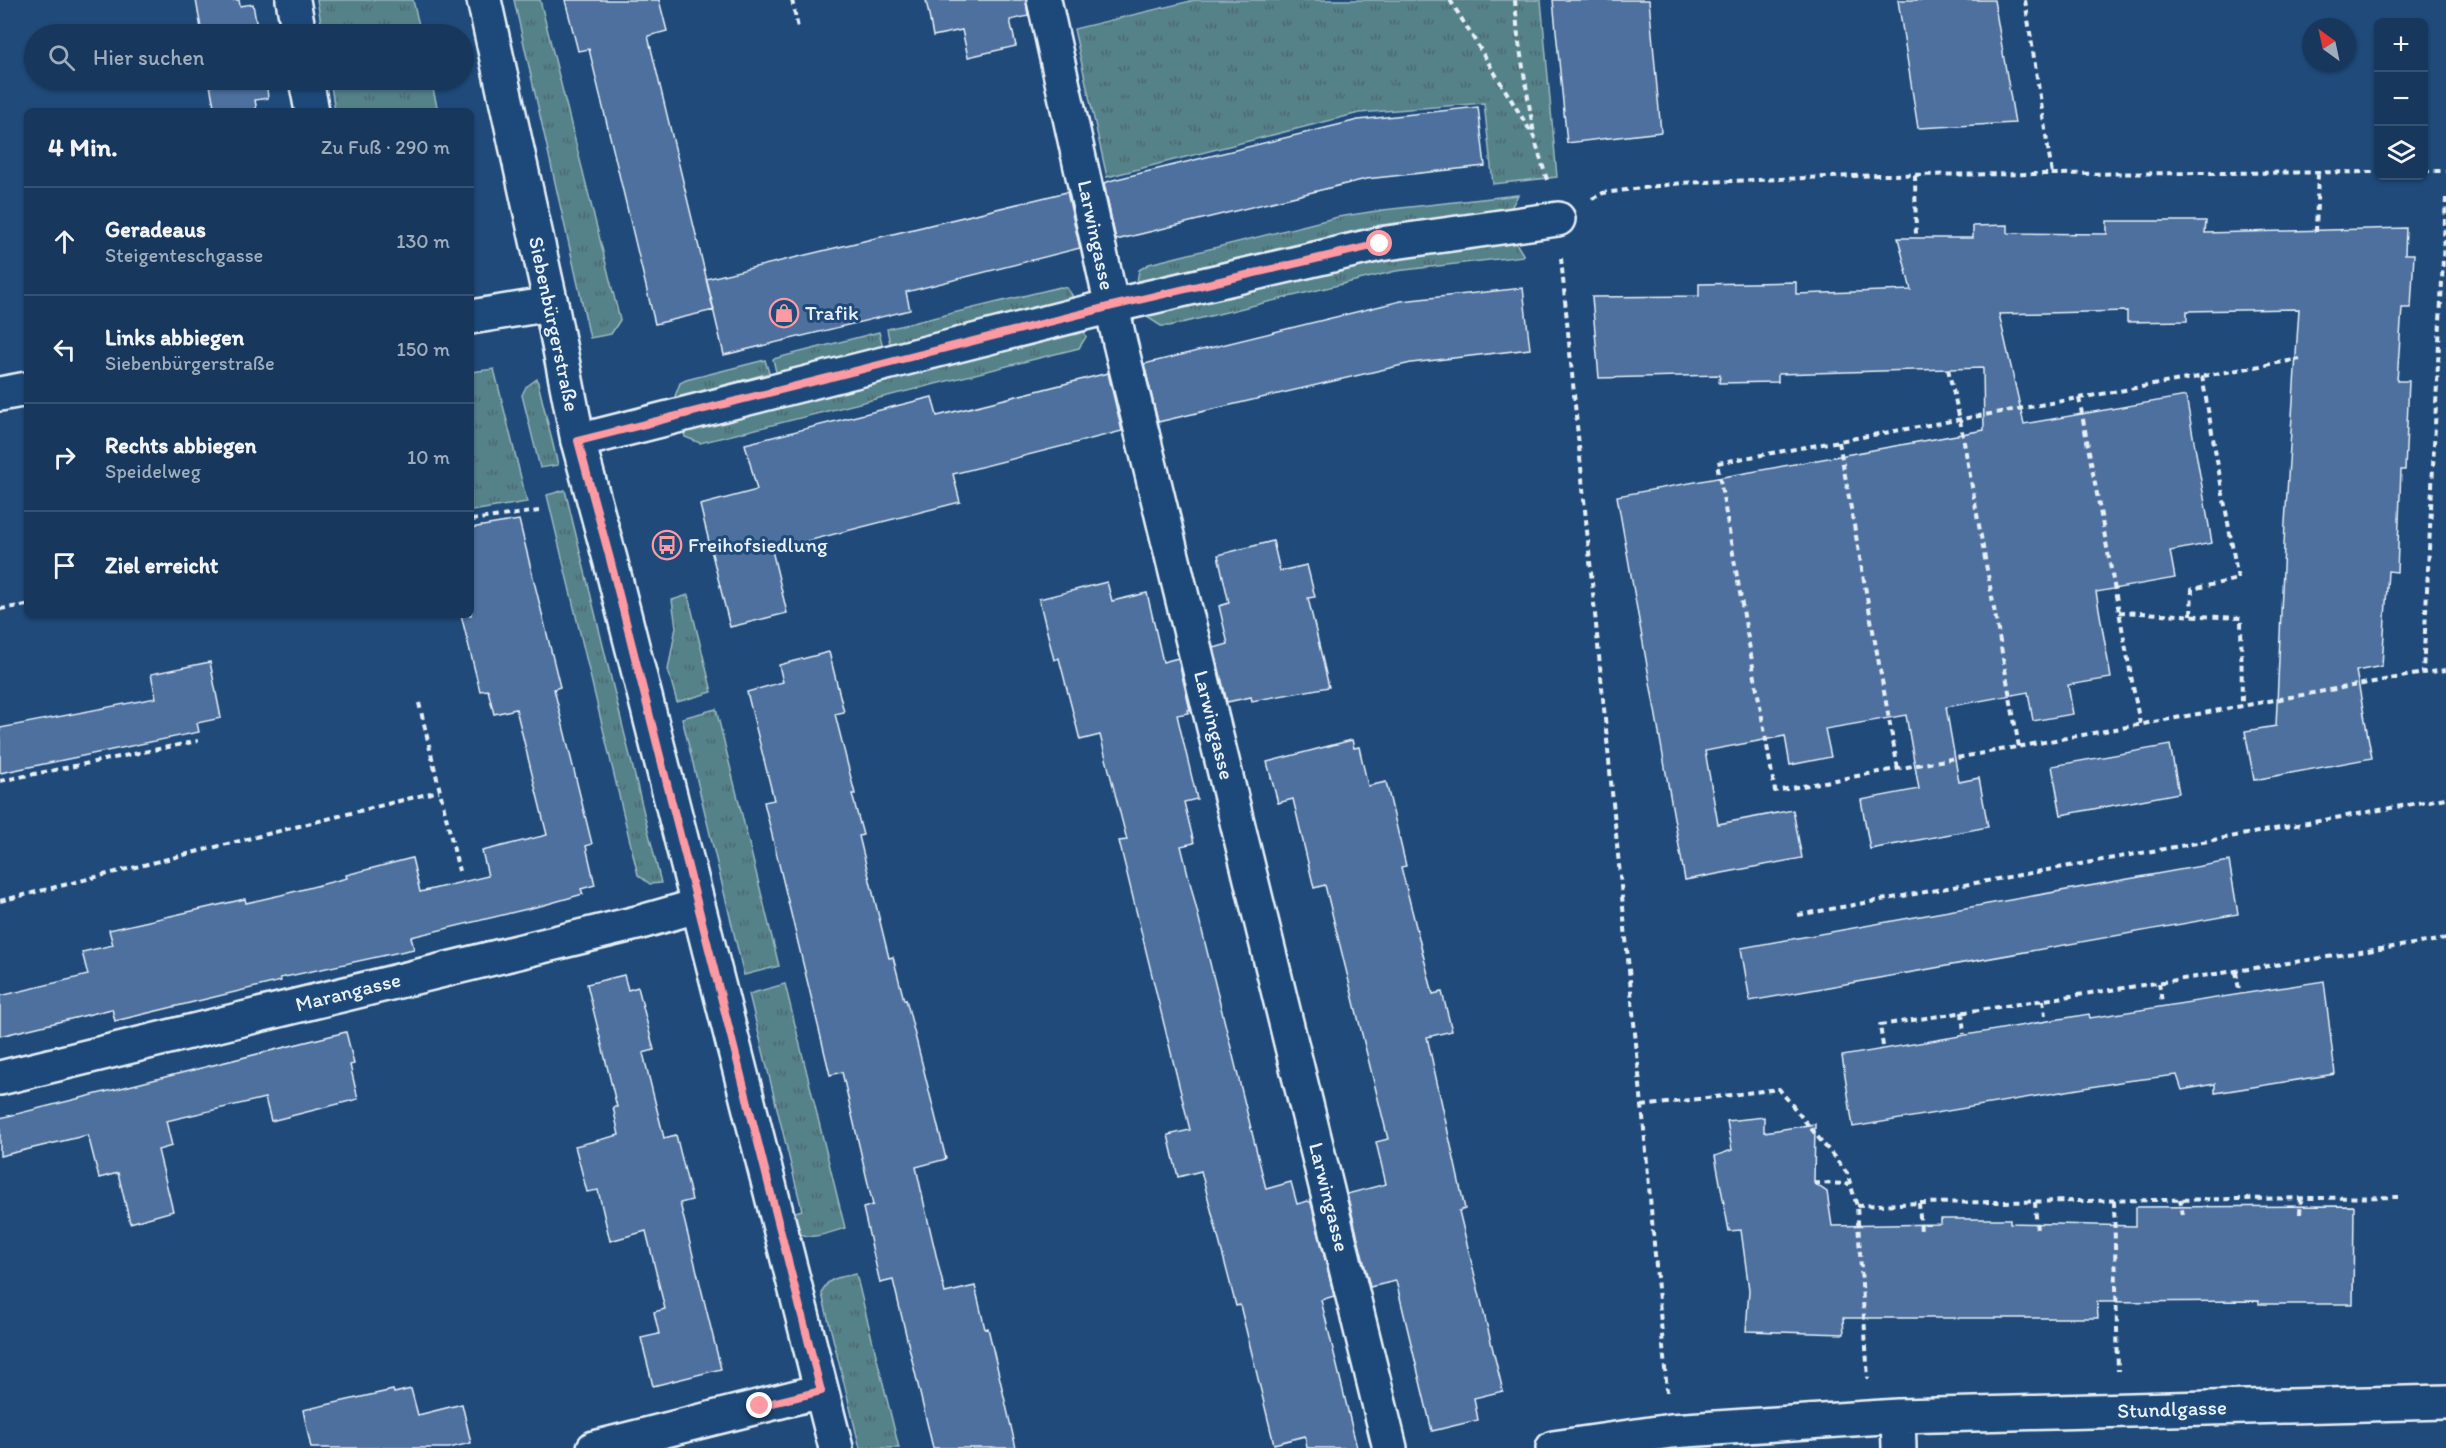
<!DOCTYPE html>
<html lang="de">
<head>
<meta charset="utf-8">
<style>
  :root { --surface:#17385c; --page:#244365; --text:#f1f3f6; --muted:#9eacbb; --line:#365272 }
  body { margin:0; font-family:Itim,sans-serif; background:var(--page); color:var(--text) }
  .controls { position:absolute; right:18px; top:18px; display:grid; overflow:hidden; border-radius:9px; box-shadow:0 2px 4px #0004 }
  .controls button { width:54px; height:54px; display:grid; place-items:center; padding:0; border:0; border-bottom:2px solid var(--line); background:var(--surface); color:var(--text); font:30px sans-serif }
  .compass { position:absolute; left:2302px; top:18px; width:54px; height:54px; border-radius:50%; background:var(--surface); box-shadow:0 2px 4px #0004; rotate:327deg }
  .stop { position:absolute; width:18px; height:18px; margin:-14px; border:4px solid #ff9aa2; border-radius:50%; background:#fff }
  .stop.end { background:#ff9aa2; border-color:#fff; box-shadow:0 2px 6px #0008 }
  .list { margin:0; padding:0; list-style:none }
  h2 { display:flex; justify-content:space-between; align-items:center; height:78px; margin:0; padding:0 24px; font-size:26px }
  h2 small { font-size:20px; font-weight:400; color:var(--muted) }
  .list li { display:grid; grid-template-columns:39px 1fr auto; gap:18px; align-items:center; box-sizing:border-box; height:108px; padding:0 24px; border-top:2px solid var(--line) }
  .list b { display:block; font-size:22px; white-space:nowrap }
  .list p { margin:0; font-size:20px; white-space:nowrap; color:var(--muted) }
  .list em { font-size:20px; font-style:normal; color:var(--muted) }
  .icon { flex:none; width:33px; height:33px; fill:none; stroke:currentColor; stroke-width:2; stroke-linecap:round; stroke-linejoin:round }
  .map { position:relative; flex:none; width:2446px; height:1448px; overflow:hidden }
  .search { position:absolute; background:var(--surface); box-shadow:0 2px 4px #0004; left:24px; top:24px; width:450px; height:66px; display:flex; align-items:center; gap:15px; box-sizing:border-box; padding:0 21px; border-radius:33px; color:var(--muted); font-size:22px }
  .panel { position:absolute; background:var(--surface); box-shadow:0 2px 4px #0004; left:24px; top:108px; width:450px; height:510px; border-radius:9px }
  .map>svg:first-child { display:block }
  .grass { fill:url(#grass-tufts); stroke:#9eb9c0; stroke-width:1.5 }
  .building { fill:#4e6f9f; stroke:#e8f1f8; stroke-width:1.5 }
  .lines { fill:none; stroke-linecap:round; stroke-linejoin:round }
  .street-casing { stroke:#e8f1f8; stroke-width:38 }
  .secondary-casing { stroke:#e8f1f8; stroke-width:38 }
  .path { stroke:#e8f1f8; stroke-width:4; stroke-dasharray:6 4.5; stroke-linecap:butt }
  .street { stroke:#1f4a7a; stroke-width:33 }
  .secondary { stroke:#1f4a7a; stroke-width:33 }
  .route { stroke:#ff9aa2; stroke-width:8 }
  .labels { text-anchor:middle; stroke-width:6; stroke-linejoin:round; paint-order:stroke }
  .street-label { font-size:21px; fill:#e8f1f8; stroke:#1f4a7a }
  .poi-label { font-size:21px; fill:#e8f1f8; stroke:#1f4a7a; text-anchor:start }
</style>
</head>
<body>
<div class="map">
<svg width="2446" height="1448" viewBox="0 0 2446 1448">
  <defs>
    <pattern id="grass-tufts" width="24" height="20" patternUnits="userSpaceOnUse" patternTransform="scale(1.5)"><rect width="24" height="20" fill="#548189"/><path d="M3 7l-1-3M5 7V3M7 7l1-3M15 17l-1-3M17 17v-4M19 17l1-3" fill="none" stroke="#4e676d"/></pattern>
  </defs>
  <rect width="100%" height="100%" fill="#1f4a7a"/>
  <filter id="ink" filterUnits="userSpaceOnUse"><feTurbulence type="fractalNoise" baseFrequency=".0167" numOctaves="2"/><feDisplacementMap in="SourceGraphic" scale="12" xChannelSelector="R" yChannelSelector="G"/><feConvolveMatrix kernelMatrix="1 2 1 2 8 2 1 2 1" color-interpolation-filters="sRGB"/></filter>
  <g filter="url(#ink)">
    <path class="grass" d="M 317,0 L 413,0 L 421,34 L 323,34 Z
      M 514,0 L 540,0 L 620,320 L 611,334 L 590,338 Z
      M 1195,0 L 1541,0 L 1557,177 L 1493,184 L 1484,103 L 1359,113 L 1107,177 L 1074,29 Z
      M 330,80 L 431,80 L 438,111 L 335,111 Z
      M 1518,195 L 1511,208 L 1504,211 L 1380,225 L 1137,282 L 1139,270 L 1149,264 L 1338,217 L 1383,210 Z
      M 1516,243 L 1524,256 L 1396,271 L 1169,326 L 1161,326 L 1147,317 L 1158,311 L 1386,257 Z
      M 1060,287 L 1067,288 L 1074,298 L 1073,299 L 890,344 L 887,329 Z
      M 1084,331 L 1086,337 L 1079,348 L 700,443 L 685,437 L 683,429 Z
      M 879,332 L 883,347 L 776,372 L 773,359 Z
      M 765,360 L 769,373 L 674,399 L 680,383 L 686,380 Z
      M 494,369 L 527,502 L 471,511 L 471,372 Z
      M 537,379 L 558,465 L 540,468 L 522,395 L 526,387 Z
      M 565,490 L 661,883 L 650,884 L 638,875 L 547,495 Z
      M 688,595 L 712,692 L 677,702 L 668,670 L 676,627 L 672,600 Z
      M 716,709 L 779,966 L 744,975 L 682,718 Z
      M 785,984 L 845,1228 C 828,1233 810,1242 795,1231 L 792,1213 L 802,1210 L 749,994 Z
      M 856,1274 L 899,1448 L 860,1448 L 822,1294 C 825,1277 842,1277 856,1274 Z"/>
    <path class="building" d="M 196,0 L 239,0 L 240,6 L 253,4 L 258,34 L 202,34 Z
      M 565,0 L 659,0 L 667,31 L 648,36 L 714,310 L 655,324 L 589,49 L 578,51 Z
      M 926,0 L 1026,0 L 1028,16 L 1010,20 L 1016,46 L 968,57 L 962,30 L 933,36 Z
      M 1553,0 L 1649,0 L 1661,132 L 1567,143 Z
      M 1898,0 L 1994,0 L 2015,123 L 1918,128 Z
      M 209,80 L 266,80 L 268,98 L 255,100 L 257,111 L 215,111 Z
      M 1478,107 L 1485,166 L 1366,179 L 1116,240 L 1104,183 L 1113,180 L 1358,120 Z
      M 1067,192 L 1080,248 L 906,292 L 910,310 L 724,355 L 706,279 Z
      M 2107,221 L 2206,221 L 2205,233 L 2406,228 L 2405,254 L 2414,254 L 2411,308 L 2402,308 L 2397,381 L 2409,381 L 2405,470 L 2401,470 L 2397,572 L 2388,571 L 2382,666 L 2356,671 L 2372,758 L 2254,780 L 2245,731 L 2276,726 L 2285,523 L 2299,309 L 2187,311 L 2187,321 L 2127,322 L 2127,311 L 1999,314 L 2024,424 L 2186,396 L 2212,543 L 2170,551 L 2175,578 L 2096,592 L 2111,678 L 2068,685 L 2073,714 L 2033,721 L 2028,692 L 1946,707 L 1959,782 L 1979,778 L 1988,827 L 1870,849 L 1861,800 L 1919,789 L 1906,715 L 1825,729 L 1831,757 L 1790,765 L 1785,736 L 1705,751 L 1718,824 L 1793,810 L 1802,858 L 1685,880 L 1617,496 L 1984,430 L 1983,368 L 1778,374 L 1778,382 L 1719,383 L 1720,375 L 1599,378 L 1592,297 L 1699,296 L 1699,284 L 1796,282 L 1796,294 L 1911,290 L 1898,238 L 1973,238 L 1973,226 L 2008,225 L 2008,233 L 2107,234 Z
      M 1523,288 L 1530,349 L 1411,363 L 1158,422 L 1144,364 L 1401,301 Z
      M 1108,373 L 1122,431 L 953,474 L 960,502 L 772,550 L 787,613 L 730,627 L 700,505 L 757,490 L 745,444 L 932,397 L 937,416 Z
      M 519,520 L 560,687 L 554,689 L 592,844 L 586,846 L 595,885 L 581,889 L 583,894 L 544,905 L 411,937 L 414,949 L 280,978 L 281,981 L 115,1021 L 112,1009 L 0,1036 L 0,996 L 88,975 L 82,952 L 113,945 L 109,930 L 245,899 L 246,903 L 281,895 L 347,878 L 346,875 L 412,858 L 420,892 L 488,876 L 482,851 L 547,835 L 516,709 L 494,714 L 488,690 L 480,691 L 461,615 L 471,615 L 471,528 Z
      M 1273,541 L 1280,571 L 1307,565 L 1315,597 L 1308,598 L 1329,687 L 1252,701 L 1251,697 L 1227,702 L 1214,648 L 1228,644 L 1219,606 L 1229,603 L 1218,555 Z
      M 1107,582 L 1112,601 L 1147,593 L 1163,662 L 1178,658 L 1190,710 L 1187,710 L 1188,713 L 1177,715 L 1197,799 L 1184,802 L 1194,843 L 1181,846 L 1266,1189 L 1291,1182 L 1297,1204 L 1308,1201 L 1311,1203 L 1334,1296 L 1321,1300 L 1357,1448 L 1307,1448 L 1305,1436 L 1274,1444 L 1240,1305 L 1236,1306 L 1201,1171 L 1178,1177 L 1168,1135 L 1190,1130 L 1119,841 L 1127,840 L 1100,735 L 1080,740 L 1059,658 L 1054,660 L 1039,599 Z
      M 829,652 L 844,712 L 835,714 L 855,794 L 852,794 L 863,835 L 859,836 L 889,958 L 893,957 L 904,1000 L 906,999 L 946,1159 L 916,1167 L 925,1208 L 945,1293 L 975,1286 L 985,1329 L 988,1328 L 1016,1448 L 933,1448 L 893,1280 L 880,1283 L 863,1208 L 873,1205 L 842,1072 L 830,1075 L 764,802 L 774,800 L 747,692 L 783,682 L 779,665 Z
      M 210,662 L 221,718 L 197,723 L 199,732 L 0,773 L 0,728 L 156,698 L 151,674 Z
      M 1352,740 L 1354,748 L 1359,747 L 1368,786 L 1386,782 L 1406,866 L 1401,867 L 1433,994 L 1442,992 L 1452,1031 L 1427,1037 L 1465,1209 L 1459,1211 L 1503,1391 L 1474,1398 L 1478,1420 L 1432,1431 L 1396,1281 L 1370,1287 L 1347,1194 L 1386,1184 L 1376,1142 L 1388,1139 L 1325,885 L 1314,888 L 1293,799 L 1278,803 L 1267,762 Z
      M 2170,745 L 2179,793 L 2061,815 L 2052,766 Z
      M 2229,861 L 2238,914 L 1750,1001 L 1741,948 Z
      M 624,975 L 628,990 L 638,987 L 654,1050 L 643,1053 L 664,1138 L 676,1135 L 692,1200 L 680,1203 L 721,1369 L 653,1386 L 641,1338 L 659,1334 L 654,1312 L 665,1309 L 646,1231 L 610,1241 L 598,1190 L 587,1192 L 575,1146 L 619,1135 L 613,1107 L 617,1107 L 587,984 Z
      M 2324,981 L 2335,1074 L 2215,1093 L 2215,1084 L 2182,1090 L 2177,1075 L 2126,1081 L 1853,1127 L 1842,1056 L 2089,1014 L 2090,1018 Z
      M 346,1032 L 354,1064 L 350,1065 L 358,1099 L 271,1121 L 265,1098 L 166,1121 L 172,1146 L 158,1150 L 173,1211 L 130,1223 L 118,1173 L 99,1178 L 88,1135 L 0,1156 L 0,1118 Z
      M 1764,1117 L 1764,1132 L 1815,1124 L 1814,1183 L 1827,1192 L 1832,1226 L 1941,1224 L 1941,1219 L 2010,1219 L 2010,1223 L 2136,1226 L 2136,1207 L 2354,1206 L 2353,1304 L 2259,1304 L 2259,1301 L 2097,1302 L 2098,1318 L 1843,1318 L 1844,1334 L 1746,1331 L 1749,1290 L 1741,1230 L 1729,1231 L 1715,1156 L 1732,1150 L 1727,1121 Z
      M 411,1389 L 418,1415 L 462,1404 L 471,1443 L 449,1448 L 311,1448 L 303,1410 L 393,1390 L 394,1393 Z"/>
    <g class="lines">
      <g class="street-casing">
        <path id="street" d="M 293,0 L 299,34
          M 1044,0 L 1120,343 L 1390,1448
          M 306,80 L 312,111
          M 471,317 L 551,304
          M 0,394 L 27,389
          M 578,441 L 1112,306 L 1380,244 L 1558,219
          M 0,1078 L 641,922 L 697,906
          M 1898,1416 L 1899,1448
          M 594,1448 L 821,1391
          M 1553,1448 L 1671,1431 L 1898,1416 L 2446,1402"/>
      </g>
      <g class="secondary-casing">
        <path id="secondary" d="M 484,0 L 551,304 L 578,441 L 610,559 L 836,1448"/>
      </g>
      <path class="path" d="M 792,0 L 798,28
        M 1450,0 L 1534,137 L 1547,180
        M 1515,0 L 1518,37 L 1534,134
        M 2025,0 L 2052,174
        M 2424,171 L 2446,171
        M 1915,175 L 1916,238
        M 2446,198 L 2423,673 L 2446,670
        M 1592,199 L 1603,193 L 1681,183 L 1879,175 L 2378,172
        M 2316,232 L 2318,172
        M 1561,258 L 1642,1106 L 1667,1392
        M 1948,369 L 1960,420 L 2019,747
        M 2079,398 L 2300,359
        M 1839,442 L 1898,769
        M 471,520 L 539,511
        M 0,609 L 27,605
        M 2119,612 L 2241,618 L 2242,706
        M 2191,615 L 2192,589 L 2238,579 L 2202,376
        M 419,703 L 459,871
        M 2140,724 L 2079,398 L 1717,463 L 1775,791 L 2423,673
        M 0,781 L 198,741
        M 0,901 L 439,791
        M 1798,915 L 2446,798
        M 2236,972 L 2239,990
        M 2159,983 L 2162,1002
        M 2043,1000 L 2045,1016
        M 1962,1012 L 1964,1034
        M 1883,1046 L 1880,1025 L 2446,939
        M 1642,1106 L 1779,1089 L 1847,1173 L 1857,1206 L 1868,1379
        M 1814,1183 L 1849,1184
        M 2180,1199 L 2183,1215
        M 2114,1201 L 2118,1371
        M 2035,1202 L 2037,1232
        M 1919,1203 L 1921,1232
        M 1857,1206 L 1919,1203 L 2398,1197
        M 2300,1214 L 2301,1198"/>
      <use href="#street" class="street"/>
      <use href="#secondary" class="secondary"/>
    </g>
  </g>
  <g class="lines" filter="url(#ink)">
    <path class="route" d="M 760,1406 L 821,1391 L 610,559 L 578,441 L 1112,306 L 1380,244"/>
  </g>
  <defs>
    <g id="shop-ring" transform="scale(1.5)"><circle r="9.5" fill="#1f4a7a" stroke="#ff9aa2" stroke-width="1.5"/><path d="M-5-2.5h2.3a2.7 3.5 0 0 1 5.4 0H5L5.5 6h-11ZM-1.5-2.5h3a1.5 2.3 0 0 0-3 0Z" fill="#ff9aa2"/></g>
    <g id="bus-ring" transform="scale(1.5)"><circle r="9.5" fill="#1f4a7a" stroke="#ff9aa2" stroke-width="1.5"/><path d="M-5-6H5V4H4V6H2V4H-2V6H-4V4H-5ZM-3.5-4V0h7V-4ZM-3.5 1.2v1.5H-2V1.2ZM2 1.2v1.5H3.5V1.2Z" fill="#ff9aa2"/></g>
  </defs>
  <g fill-rule="evenodd">
    <use href="#shop-ring" x="784" y="313"/>
    <use href="#bus-ring" x="667" y="545"/>
  </g>
  <g class="labels">
    <g class="street-label">
      <text transform="translate(1096 235) rotate(78)" y="7">Larwingasse</text>
      <text transform="translate(554 324) rotate(78)" y="7">Siebenbürgerstraße</text>
      <text transform="translate(1214 725) rotate(76)" y="7">Larwingasse</text>
      <text transform="translate(348 992) rotate(-14)" y="7">Marangasse</text>
      <text transform="translate(1329 1197) rotate(76)" y="7">Larwingasse</text>
      <text transform="translate(2172 1409) rotate(-2)" y="7">Stundlgasse</text>
    </g>
    <g class="poi-label">
      <text x="805" y="320">Trafik</text>
      <text x="688" y="552">Freihofsiedlung</text>
    </g>
  </g>
</svg>
<div class="controls">
<button>+</button>
<button>−</button>
<button><svg class="icon" aria-label="layers" viewBox="0 0 24 24"><path d="M12 4l9 5-9 5-9-5zM3 14l9 5 9-5"/></svg></button>
</div>
<svg class="compass" viewBox="-18 -18 36 36"><path d="M0-13l5 13h-10z" fill="#e53935"/><path d="M0 13l5-13h-10z" fill="#9eacbb"/></svg>
<div class="stop" style="left:1380px;top:244px"></div>
<div class="stop end" style="left:760px;top:1406px"></div>
<div class="search"><svg class="icon" aria-label="search" viewBox="0 0 24 24"><circle cx="10" cy="10" r="6"/><path d="M15 15l6 6"/></svg>Hier suchen</div>
<section class="panel">
<h2>4 Min.<small>Zu Fuß · 290 m</small></h2>
<ul class="list">
<li><svg class="icon" aria-label="ahead" viewBox="0 0 24 24"><path d="M12 20V5M6 11l6-6 6 6"/></svg><div><b>Geradeaus</b><p>Steigenteschgasse</p></div><em>130 m</em></li>
<li><svg class="icon" aria-label="left" viewBox="0 0 24 24"><path d="M17 20v-9H6M10 6l-5 5 5 5"/></svg><div><b>Links abbiegen</b><p>Siebenbürgerstraße</p></div><em>150 m</em></li>
<li><svg class="icon" aria-label="right" viewBox="0 0 24 24"><path d="M7 20v-9h11M14 6l5 5-5 5"/></svg><div><b>Rechts abbiegen</b><p>Speidelweg</p></div><em>10 m</em></li>
<li><svg class="icon" aria-label="arrive" viewBox="0 0 24 24"><path d="M6 21V4h12l-3 4 3 4H6"/></svg><div><b>Ziel erreicht</b></div></li>
</ul>
</section>
</div>
</body>
</html>
